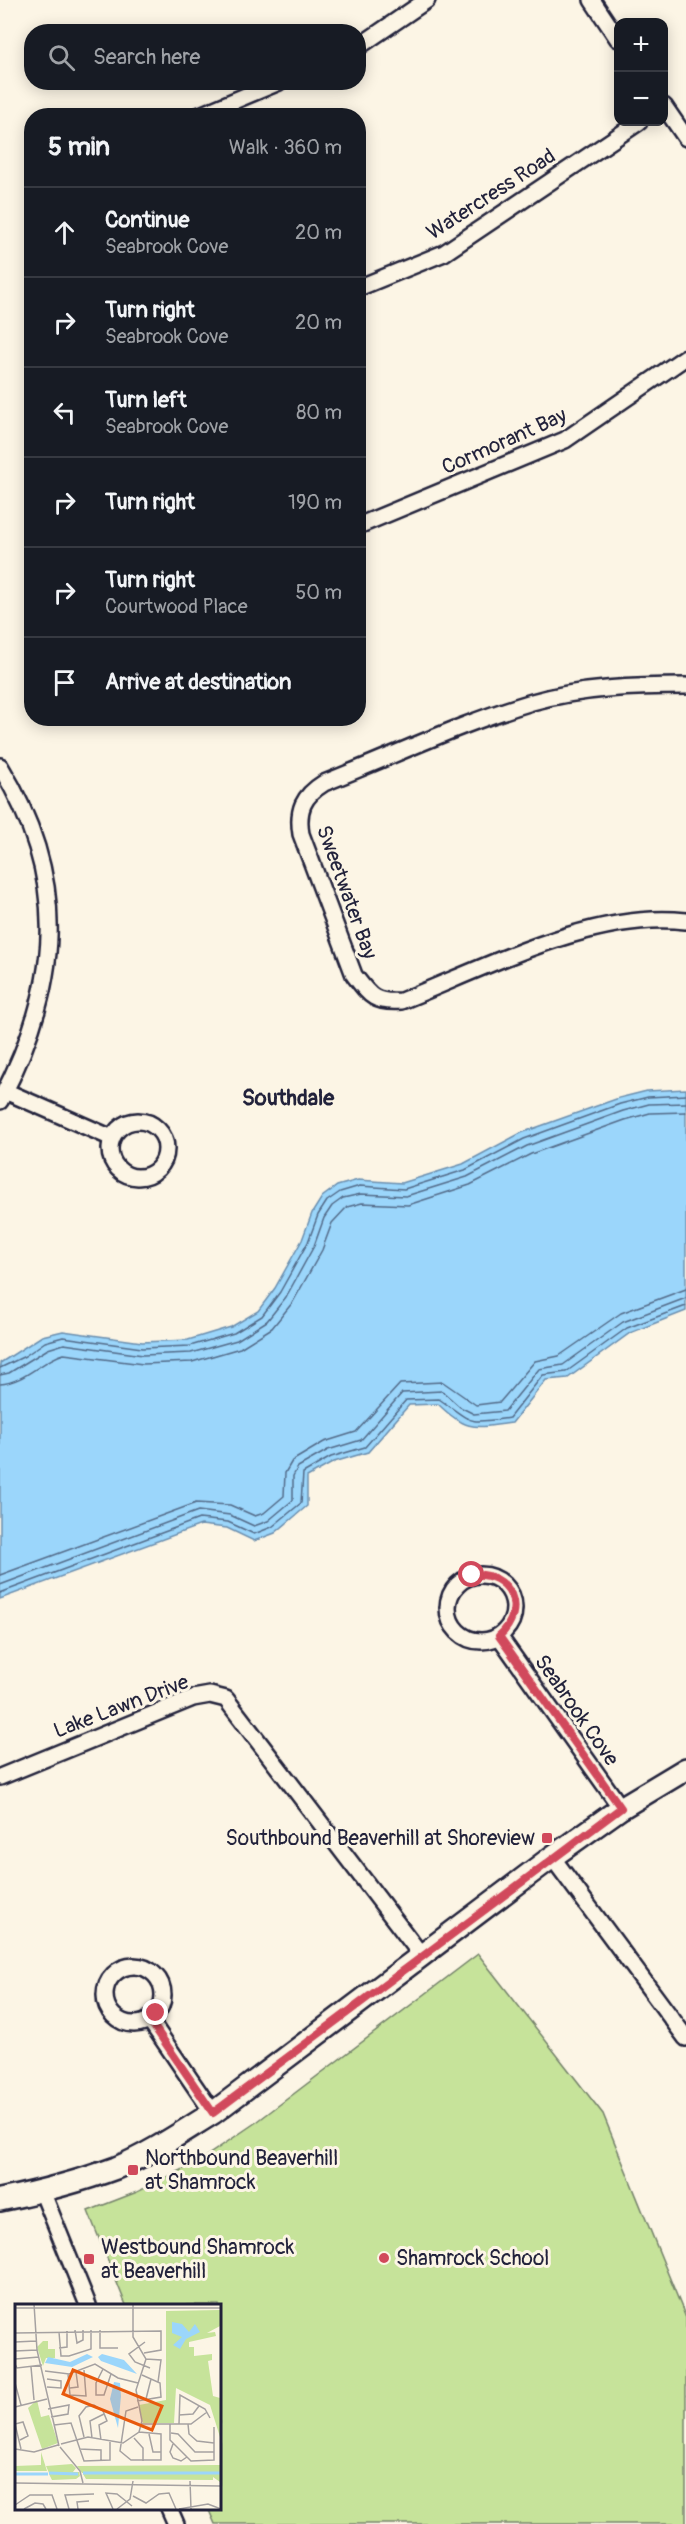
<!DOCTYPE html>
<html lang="en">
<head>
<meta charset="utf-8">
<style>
  :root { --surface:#171b24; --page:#242831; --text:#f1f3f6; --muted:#9ea1a6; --line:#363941 }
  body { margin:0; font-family:Pangolin,sans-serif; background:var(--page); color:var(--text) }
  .controls { position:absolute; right:18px; top:18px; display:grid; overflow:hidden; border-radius:12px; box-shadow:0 3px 15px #0003 }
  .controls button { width:54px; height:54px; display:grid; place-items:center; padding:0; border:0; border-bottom:2px solid var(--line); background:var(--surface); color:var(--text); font:30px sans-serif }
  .stop { position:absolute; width:18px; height:18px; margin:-14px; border:4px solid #d1495b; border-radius:50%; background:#fff }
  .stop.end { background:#d1495b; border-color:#fff; box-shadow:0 2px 6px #0008 }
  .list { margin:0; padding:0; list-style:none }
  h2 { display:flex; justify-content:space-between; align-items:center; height:78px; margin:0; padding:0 24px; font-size:26px }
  h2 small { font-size:20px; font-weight:400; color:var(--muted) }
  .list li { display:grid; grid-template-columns:39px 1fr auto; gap:18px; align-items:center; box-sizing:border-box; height:90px; padding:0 24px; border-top:2px solid var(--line) }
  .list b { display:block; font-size:22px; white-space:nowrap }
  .list p { margin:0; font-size:20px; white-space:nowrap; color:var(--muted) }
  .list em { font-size:20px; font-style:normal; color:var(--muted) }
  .icon { flex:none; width:33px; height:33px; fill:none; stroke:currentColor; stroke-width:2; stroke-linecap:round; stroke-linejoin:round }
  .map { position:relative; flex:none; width:686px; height:2524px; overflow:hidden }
  .search { position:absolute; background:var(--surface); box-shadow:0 3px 15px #0003; left:24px; top:24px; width:342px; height:66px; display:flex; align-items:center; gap:15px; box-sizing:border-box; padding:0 21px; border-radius:24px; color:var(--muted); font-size:22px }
  .panel { position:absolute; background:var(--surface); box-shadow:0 3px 15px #0003; left:24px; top:108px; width:342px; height:618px; border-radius:24px }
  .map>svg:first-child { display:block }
  .green { fill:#c6e39a; stroke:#74826a; stroke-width:1.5 }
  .water { fill:#9bd6fb; stroke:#6b8eae; stroke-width:1.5 }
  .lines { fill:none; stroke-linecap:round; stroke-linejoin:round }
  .shore { stroke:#526a88; stroke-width:1.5 }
  .street-casing { stroke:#22223b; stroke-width:20 }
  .secondary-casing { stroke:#22223b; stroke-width:26 }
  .street { stroke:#fcf5e5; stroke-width:15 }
  .secondary { stroke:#fcf5e5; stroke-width:21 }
  .route { stroke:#d1495b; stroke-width:8 }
  .poi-dot { fill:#d1495b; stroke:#fcf5e5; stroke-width:2 }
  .labels { text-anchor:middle; stroke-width:6; stroke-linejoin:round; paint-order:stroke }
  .street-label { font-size:21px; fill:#22223b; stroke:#fcf5e5 }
  .poi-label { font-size:21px; fill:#22223b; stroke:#fcf5e5; text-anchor:start }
  .neighbourhood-label { font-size:22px; font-weight:bold; fill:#22223b; stroke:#fcf5e5 }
  .inset-river { fill:none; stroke:#9bd6fb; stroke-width:3 }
  .inset-road { fill:none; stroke:#a5a1a1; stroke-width:1.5 }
  .view { fill:#e8590c; fill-opacity:0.15; stroke:#e8590c; stroke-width:3 }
  .inset-edge { fill:none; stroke:#22223b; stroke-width:3 }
</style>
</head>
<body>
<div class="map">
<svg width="686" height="2524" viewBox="0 0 686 2524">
  <rect width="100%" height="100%" fill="#fcf5e5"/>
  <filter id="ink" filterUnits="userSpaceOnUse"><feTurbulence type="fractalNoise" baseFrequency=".0167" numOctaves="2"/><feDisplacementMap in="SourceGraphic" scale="12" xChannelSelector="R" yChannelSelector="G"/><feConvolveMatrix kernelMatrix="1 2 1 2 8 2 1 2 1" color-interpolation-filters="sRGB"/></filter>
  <g filter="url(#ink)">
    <path class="green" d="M 478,1954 L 603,2114 L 686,2318 L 686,2524 L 215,2524 L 208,2508 L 219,2508 L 219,2305 L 126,2305 L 88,2211 L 137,2192 L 196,2163 L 258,2121 Z"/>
    <path class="water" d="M 686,1089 L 686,1311 L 630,1333 L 568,1378 L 546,1380 L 512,1423 C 474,1428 467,1432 438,1404 L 409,1405 L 368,1452 L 334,1462 L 307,1477 L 307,1506 L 275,1533 L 254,1541 L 227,1528 L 201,1525 L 0,1599 L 0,1363 L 42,1336 L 63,1331 L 142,1342 L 188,1340 L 231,1327 L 258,1311 L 275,1288 L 302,1240 L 312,1213 L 322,1197 L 337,1186 L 358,1180 L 402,1183 L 463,1164 L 521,1133 L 619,1098 L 647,1091 Z"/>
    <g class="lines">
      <path class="shore" d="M 0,1368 L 25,1356 L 45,1342 L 63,1337 L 142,1348 L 190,1346 L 234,1333 L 262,1316 L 280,1292 L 308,1242 L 318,1215 L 327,1201 L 340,1192 L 360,1186 L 404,1189 L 465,1170 L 524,1139 L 620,1104 L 648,1097 L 686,1095
        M 0,1375 L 9,1373 L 48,1349 L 64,1344 L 143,1355 L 191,1353 L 237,1340 L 267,1321 L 286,1297 L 314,1246 L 324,1218 L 332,1206 L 343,1198 L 361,1194 L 406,1196 L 467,1177 L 527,1146 L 623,1111 L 649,1104 L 686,1103
        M 0,1384 C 24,1383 42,1360 64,1354 L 143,1364 L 192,1362 L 240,1348 L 272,1328 L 293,1302 L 322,1250 L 332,1223 L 347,1207 L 362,1203 L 408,1205 L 470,1185 L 531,1154 L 625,1120 L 650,1113 L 686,1112
        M 0,1575 L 196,1503 L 230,1505 L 255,1516 L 264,1513 L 284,1496 L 285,1473 L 292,1461 L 324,1442 L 356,1432 L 400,1384 L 443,1382 L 476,1405 L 500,1402 L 535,1361 L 559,1356 L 621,1313 L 686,1289
        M 0,1585 L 198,1511 L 230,1515 L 254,1526 L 268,1521 L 293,1500 L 293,1476 L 298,1467 L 328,1450 L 361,1440 L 402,1393 L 442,1391 L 460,1407 L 474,1414 L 505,1411 L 539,1369 L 563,1365 L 623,1322 L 686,1298
        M 0,1593 L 199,1519 L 228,1522 L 254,1534 L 272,1527 L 301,1503 L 303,1473 L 331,1457 L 365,1447 L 406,1400 L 439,1399 C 474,1423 465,1424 509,1418 L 543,1375 L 566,1372 L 627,1328 L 686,1306"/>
      <g class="street-casing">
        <path id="street" d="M 592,0 L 618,39
          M 358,47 L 427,0
          M 664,106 L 686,138
          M 198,116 L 279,82
          M 358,288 L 444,253 L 639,122
          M 358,526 L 565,440 L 686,357
          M 686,686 C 636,686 581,688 532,702 C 461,723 393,756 324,783 C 303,796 297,810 301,834 L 354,975 C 370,996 374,1003 401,1001 C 485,968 594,910 686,921
          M 0,766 C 70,881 61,985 0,1101
          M 5,1091 L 112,1138
          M110 1149a28 28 0 1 1 56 0a28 28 0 1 1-56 0Z
          M448 1608a33 33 0 1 1 66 0a33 33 0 1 1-66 0Z
          M 499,1636 L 621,1808
          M 0,1777 L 193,1698 L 210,1695 L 226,1699 L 422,1956
          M 552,1857 L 686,2038
          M105 1995a29 29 0 1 1 58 0a29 29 0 1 1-58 0Z
          M 149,2019 L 213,2113
          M 42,2191 L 88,2305
          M 169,2508 L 176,2524"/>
      </g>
      <g class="secondary-casing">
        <path id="secondary" d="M 0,2200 C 39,2192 78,2182 116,2168 C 150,2154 182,2132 213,2113 L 552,1857 L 621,1808 L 686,1769"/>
      </g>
      <use href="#street" class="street"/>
      <use href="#secondary" class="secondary"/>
    </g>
  </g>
  <g class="lines" filter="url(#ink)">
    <path class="route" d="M 156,2013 L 149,2019 L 213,2113 L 621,1808 L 499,1636 C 528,1610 511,1571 472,1575"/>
  </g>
  <g class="poi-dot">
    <rect x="541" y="1832" width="12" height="12" rx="3"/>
    <rect x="127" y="2164" width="12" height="12" rx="3"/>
    <circle cx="384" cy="2258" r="6"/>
    <rect x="83" y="2253" width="12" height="12" rx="3"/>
  </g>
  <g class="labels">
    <g class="street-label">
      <text transform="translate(491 194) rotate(-33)" y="7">Watercress Road</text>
      <text transform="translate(504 441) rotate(-24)" y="7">Cormorant Bay</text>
      <text transform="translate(347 892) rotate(70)" y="7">Sweetwater Bay</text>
      <text transform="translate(121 1706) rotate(-21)" y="7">Lake Lawn Drive</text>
      <text transform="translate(577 1710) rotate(55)" y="7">Seabrook Cove</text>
    </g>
    <g class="poi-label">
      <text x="535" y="1845" text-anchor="end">Southbound Beaverhill at Shoreview</text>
      <text x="145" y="2165">Northbound Beaverhill<tspan x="145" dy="24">at Shamrock</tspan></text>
      <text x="101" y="2254">Westbound Shamrock<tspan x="101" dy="24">at Beaverhill</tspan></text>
      <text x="396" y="2265">Shamrock School</text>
    </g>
    <g class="neighbourhood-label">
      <text x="288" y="1105">Southdale</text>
    </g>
  </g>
  <g transform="translate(15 2304)">
    <rect width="206" height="206" fill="#fcf5e5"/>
    <path d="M 205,6 L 205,22 L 192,29 L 200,28 L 201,32 L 174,38 L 174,43 L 179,43 L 179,52 L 197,50 L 197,56 L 193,57 L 198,92 L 205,94 L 205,133 L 195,101 L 161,84 L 159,119 L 128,119 L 124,101 L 151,96 L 151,7 ZM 28,37 L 33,37 L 33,45 L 40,45 L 40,54 L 31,54 L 28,62 L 22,43 ZM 22,96 L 26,113 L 34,111 L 43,139 L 27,145 L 13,104 ZM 26,148 L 32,167 L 0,167 L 0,162 L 26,161 ZM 57,160 L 61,164 L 58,168 L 64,168 L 65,172 L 61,175 L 37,176 L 34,170 L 57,169 L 34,169 L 31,162 ZM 205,161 L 206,169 L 67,169 L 62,162 ZM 68,170 L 205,170 L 205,178 L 198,173 L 198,176 L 71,175 Z" fill="#c6e39a"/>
    <path d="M 157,18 L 167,20 L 174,28 L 180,20 L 185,28 L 171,35 L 165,45 L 158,41 L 167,33 L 157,29 ZM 72,50 L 78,53 L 57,63 L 30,59 L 33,53 L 55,58 ZM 87,50 L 109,56 L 122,70 L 86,57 L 83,53 ZM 99,78 L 105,79 L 106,92 L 103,124 L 95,95 Z" fill="#9bd6fb"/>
    <path class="inset-river" d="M 34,169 L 63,170M 68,169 L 206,169M 0,170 L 33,170"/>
    <path class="inset-road" d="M 19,0 L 22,46 L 44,142M 0,4 L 206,4M 60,26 L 62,39 L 68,36 L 68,26M 85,26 L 85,44 L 103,44M 44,28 L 46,52 L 54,52 L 76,45 L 76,26M 0,29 L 146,27 L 146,46 L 129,49M 0,38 L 21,37M 130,38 L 114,50 L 120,58 L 135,64M 44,44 L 52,43 L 52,27M 0,47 L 22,46M 0,55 L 24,53M 131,55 L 146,56 L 143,78M 0,60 L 2,64 L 27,61M 16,63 L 19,96M 88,65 L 81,79 L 81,91 L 89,91 L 96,70M 30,67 L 54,70 L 80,60 L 103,74 L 123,79M 53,70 L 55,91 L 71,92 L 69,66M 32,75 L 46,77 L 46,84 L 32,83M 0,79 L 6,101M 55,84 L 63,83 L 61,68M 131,95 L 136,75M 122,97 L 146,93 L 145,79 L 127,71M 0,103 L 32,95M 123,103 L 111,107 L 105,147 L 116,156 L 146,156 L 146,130 L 124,128M 33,105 L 54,101 L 53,110 L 36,113M 164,111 L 178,110 L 184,102M 126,120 L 176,120 L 192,108M 155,120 L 155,136 L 176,157 L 199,156 L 199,123M 164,120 L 165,91 L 190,105 L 195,114M 173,120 L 174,130 L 182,137 L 199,139M 39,121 L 56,119 L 69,157 L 95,156 L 95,138M 156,129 L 163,130 L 180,148 L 199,148M 134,130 L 138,148 L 146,148M 69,133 L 64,112 L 71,103 L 79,101 L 88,107 L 92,117 L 84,121 L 86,136M 77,134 L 75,117 L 89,110M 119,134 L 128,144 L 128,157M 5,136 L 13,132 L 8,118 L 0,120 L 6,145M 46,140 L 73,133 L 108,139 L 124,128 L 127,117 L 121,86 L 131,55 L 118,33 L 118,0M 158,140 L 155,148 L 158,154 L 166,157 L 172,153M 45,143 L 65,167 L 68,179M 0,145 L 19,148 L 43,141M 64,145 L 86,146 L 86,157M 175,177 L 176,205M 0,179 L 206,182M 118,192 L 131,199 L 144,190 L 154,189 L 161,205M 0,201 L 15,191 L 37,191 L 42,205M 9,205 L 20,199 L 28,200 L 31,205M 54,205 L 50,191 L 79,190M 63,205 L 62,198 L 74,197M 98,205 L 91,189 L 102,190 L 117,202M 102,205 L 115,195 L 118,177M 164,205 L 193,200 L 206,205"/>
    <path class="view" d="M 58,66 L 147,102 L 137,126 L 48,90 Z"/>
    <rect width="206" height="206" class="inset-edge"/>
  </g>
</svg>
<div class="controls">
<button>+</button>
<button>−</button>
</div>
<div class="stop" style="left:472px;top:1575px"></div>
<div class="stop end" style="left:156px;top:2013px"></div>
<div class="search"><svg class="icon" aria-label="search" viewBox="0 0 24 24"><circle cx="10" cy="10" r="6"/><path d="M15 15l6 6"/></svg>Search here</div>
<section class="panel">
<h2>5 min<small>Walk · 360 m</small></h2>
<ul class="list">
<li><svg class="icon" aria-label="ahead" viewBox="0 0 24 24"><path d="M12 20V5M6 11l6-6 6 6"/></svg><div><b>Continue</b><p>Seabrook Cove</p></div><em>20 m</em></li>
<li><svg class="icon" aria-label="right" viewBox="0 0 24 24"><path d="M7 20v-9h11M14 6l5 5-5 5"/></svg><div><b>Turn right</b><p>Seabrook Cove</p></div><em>20 m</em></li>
<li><svg class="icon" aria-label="left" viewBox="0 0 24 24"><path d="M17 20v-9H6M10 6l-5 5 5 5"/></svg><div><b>Turn left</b><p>Seabrook Cove</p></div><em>80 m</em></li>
<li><svg class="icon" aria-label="right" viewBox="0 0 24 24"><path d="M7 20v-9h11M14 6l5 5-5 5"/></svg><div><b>Turn right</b></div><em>190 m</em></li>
<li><svg class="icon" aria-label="right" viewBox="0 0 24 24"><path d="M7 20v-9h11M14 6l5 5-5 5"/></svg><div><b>Turn right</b><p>Courtwood Place</p></div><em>50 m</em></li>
<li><svg class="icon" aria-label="arrive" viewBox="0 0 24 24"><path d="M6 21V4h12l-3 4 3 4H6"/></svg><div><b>Arrive at destination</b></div></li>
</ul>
</section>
</div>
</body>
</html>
